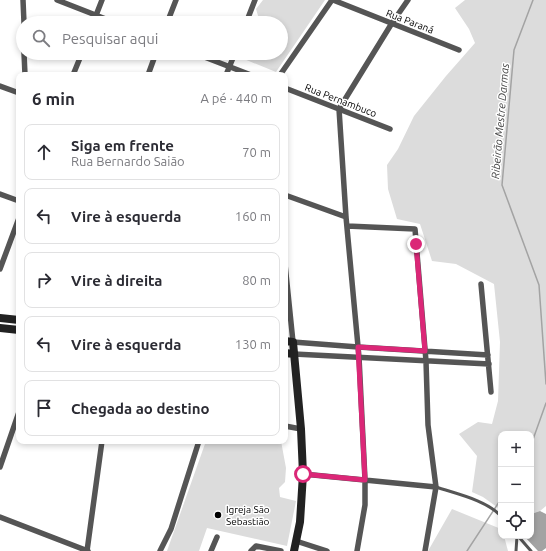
<!DOCTYPE html>
<html lang="pt">
<head>
<meta charset="utf-8">
<style>
  :root { --surface:#fff; --page:#f2f2f3; --text:#2b2b33; --muted:#7c7c81; --line:#e1e1e2 }
  body { margin:0; font-family:Ubuntu,sans-serif; background:var(--page); color:var(--text) }
  .controls { position:absolute; right:12px; bottom:12px; display:grid; overflow:hidden; border-radius:8px; box-shadow:0 2px 6px #0003 }
  .controls button { width:36px; height:36px; display:grid; place-items:center; padding:0; border:0; border-bottom:1px solid var(--line); background:var(--surface); color:var(--text); font:20px sans-serif }
  .stop { position:absolute; width:12px; height:12px; margin:-9px; border:3px solid #db2777; border-radius:50%; background:#fff }
  .stop.end { background:#db2777; border-color:#fff; box-shadow:0 1px 4px #0008 }
  .list { margin:0; padding:0; list-style:none }
  h2 { display:flex; justify-content:space-between; align-items:center; height:52px; margin:0; padding:0 16px; font-size:17px }
  h2 small { font-size:13px; font-weight:400; color:var(--muted) }
  .list li { display:grid; grid-template-columns:26px 1fr auto; gap:12px; align-items:center; box-sizing:border-box; height:56px; margin:0 8px 8px; padding:0 8px; border:1px solid var(--line); border-radius:8px }
  .list b { display:block; font-size:15px; white-space:nowrap }
  .list p { margin:0; font-size:13px; white-space:nowrap; color:var(--muted) }
  .list em { font-size:13px; font-style:normal; color:var(--muted) }
  .icon { flex:none; width:22px; height:22px; fill:none; stroke:currentColor; stroke-width:2; stroke-linecap:round; stroke-linejoin:round }
  .map { position:relative; flex:none; width:546px; height:551px; overflow:hidden }
  .search { position:absolute; background:var(--surface); box-shadow:0 2px 6px #0003; left:16px; top:16px; width:272px; height:44px; display:flex; align-items:center; gap:10px; box-sizing:border-box; padding:0 14px; border-radius:22px; color:var(--muted); font-size:15px }
  .panel { position:absolute; background:var(--surface); box-shadow:0 2px 6px #0003; left:16px; top:72px; width:272px; height:372px; border-radius:8px }
  .map>svg:first-child { display:block }
  .green { fill:#dcdcdc }
  .water { fill:#a3a3a3 }
  .lines { fill:none; stroke-linecap:round; stroke-linejoin:round }
  .stream { stroke:#a3a3a3; stroke-width:1.5 }
  .lane { stroke:#555; stroke-width:3 }
  .street { stroke:#555; stroke-width:5.5 }
  .secondary { stroke:#222; stroke-width:8 }
  .route { stroke:#db2777; stroke-width:5 }
  .poi-dot { fill:#000; stroke:#fff; stroke-width:1.5 }
  .labels { text-anchor:middle; stroke-width:3; stroke-linejoin:round; paint-order:stroke }
  .street-label { font-size:10px; fill:#000; stroke:#fff }
  .poi-label { font-size:10px; fill:#000; stroke:#fff; text-anchor:start }
  .water-label { font-size:11px; font-style:italic; fill:#444; stroke:#fff }
</style>
</head>
<body>
<div class="map">
<svg width="546" height="551" viewBox="0 0 546 551">
  <rect width="100%" height="100%" fill="#fff"/>
  <path class="green" d="M 263,0 L 325,0 L 276,72 L 244,59 L 246,53 L 281,53 L 281,23 L 258,23 L 259,19 L 256,9 Z
    M 465,0 L 546,0 L 546,506 L 540,511 L 531,514 L 531,434 L 501,434 L 501,510 L 483,497 L 472,492 L 477,456 L 459,434 L 478,422 L 492,424 L 498,401 L 500,342 L 494,284 L 456,264 L 432,261 L 420,224 L 397,219 L 388,189 L 387,165 L 398,149 L 414,116 L 446,76 L 475,43 L 469,29 L 455,8 Z
    M 206,441 L 281,441 L 286,468 L 285,482 L 279,488 L 280,497 L 296,501 L 287,546 L 207,528 L 199,551 L 167,551 Z
    M 452,509 L 501,529 L 501,536 L 504,536 L 508,551 L 428,551 Z"/>
  <path class="water" d="M 540,511 L 546,514 L 546,548 L 542,551 L 538,551 L 524,536 L 531,536 L 531,514 Z"/>
  <g class="lines">
    <path class="stream" d="M 533,0 L 514,50 L 502,185 L 539,285 L 546,384
      M 531,445 L 546,403
      M 467,551 L 501,499"/>
    <path class="lane" d="M 436,487 C 457,494 486,500 501,516
      M 518,536 L 531,551
      M 516,551 L 517,536"/>
    <path class="street" d="M 23,0 L 24,23
      M 57,0 L 116,23
      M 333,0 L 459,50
      M 93,23 L 102,0
      M 167,23 L 176,0
      M 246,23 L 255,0
      M 24,53 L 25,75
      M 194,53 L 251,75
      M 73,75 L 82,53
      M 148,75 L 156,53
      M 226,75 L 235,53
      M 280,75 L 332,0
      M 0,86 L 19,93
      M 285,88 L 390,129
      M 0,194 L 19,201
      M 285,195 L 346,217
      M 347,226 L 415,229 L 426,361 L 428,425 L 436,487 L 425,551
      M 285,264 L 293,342 L 358,347 L 488,355
      M 0,269 L 19,218
      M 481,284 L 491,392
      M 294,354 L 489,364
      M 285,426 L 301,429
      M 0,467 L 19,412
      M 303,474 L 436,487
      M 0,517 L 88,551
      M 296,541 L 327,551
      M 87,551 L 102,441
      M 160,551 L 171,529 L 199,441
      M 211,551 L 217,537
      M 251,551 L 256,546 L 281,551
      M 357,551 L 365,505 L 365,480 L 359,357 L 346,217 L 339,109 L 392,23 L 408,0"/>
    <path class="secondary" d="M 0,318 L 19,320
      M 0,328 L 19,330
      M 285,341 L 293,342 L 301,429 L 303,474 L 300,522 L 294,551
      M 285,353 L 294,354"/>
  </g>
  <g class="lines">
    <path class="route" d="M 303,474 L 365,480 L 358,347 L 425,351 L 416,244"/>
  </g>
  <circle class="poi-dot" cx="218" cy="515" r="4"/>
  <g class="labels">
    <g class="street-label">
      <text transform="translate(410 21) rotate(21)" y="4">Rua Paraná</text>
      <text transform="translate(341 100) rotate(21)" y="4">Rua Pernambuco</text>
    </g>
    <g class="poi-label">
      <text x="226" y="513">Igreja São<tspan x="226" dy="12">Sebastião</tspan></text>
    </g>
    <g class="water-label">
      <text transform="translate(500 121) rotate(-85)" y="4">Ribeirão Mestre Darmas</text>
    </g>
  </g>
</svg>
<div class="controls">
<button>+</button>
<button>−</button>
<button><svg class="icon" aria-label="locate" viewBox="0 0 24 24"><circle cx="12" cy="12" r="6"/><path d="M12 2v4M12 18v4M2 12h4M18 12h4"/></svg></button>
</div>
<div class="stop" style="left:303px;top:474px"></div>
<div class="stop end" style="left:416px;top:244px"></div>
<div class="search"><svg class="icon" aria-label="search" viewBox="0 0 24 24"><circle cx="10" cy="10" r="6"/><path d="M15 15l6 6"/></svg>Pesquisar aqui</div>
<section class="panel">
<h2>6 min<small>A pé · 440 m</small></h2>
<ul class="list">
<li><svg class="icon" aria-label="ahead" viewBox="0 0 24 24"><path d="M12 20V5M6 11l6-6 6 6"/></svg><div><b>Siga em frente</b><p>Rua Bernardo Saião</p></div><em>70 m</em></li>
<li><svg class="icon" aria-label="left" viewBox="0 0 24 24"><path d="M17 20v-9H6M10 6l-5 5 5 5"/></svg><div><b>Vire à esquerda</b></div><em>160 m</em></li>
<li><svg class="icon" aria-label="right" viewBox="0 0 24 24"><path d="M7 20v-9h11M14 6l5 5-5 5"/></svg><div><b>Vire à direita</b></div><em>80 m</em></li>
<li><svg class="icon" aria-label="left" viewBox="0 0 24 24"><path d="M17 20v-9H6M10 6l-5 5 5 5"/></svg><div><b>Vire à esquerda</b></div><em>130 m</em></li>
<li><svg class="icon" aria-label="arrive" viewBox="0 0 24 24"><path d="M6 21V4h12l-3 4 3 4H6"/></svg><div><b>Chegada ao destino</b></div></li>
</ul>
</section>
</div>
</body>
</html>
